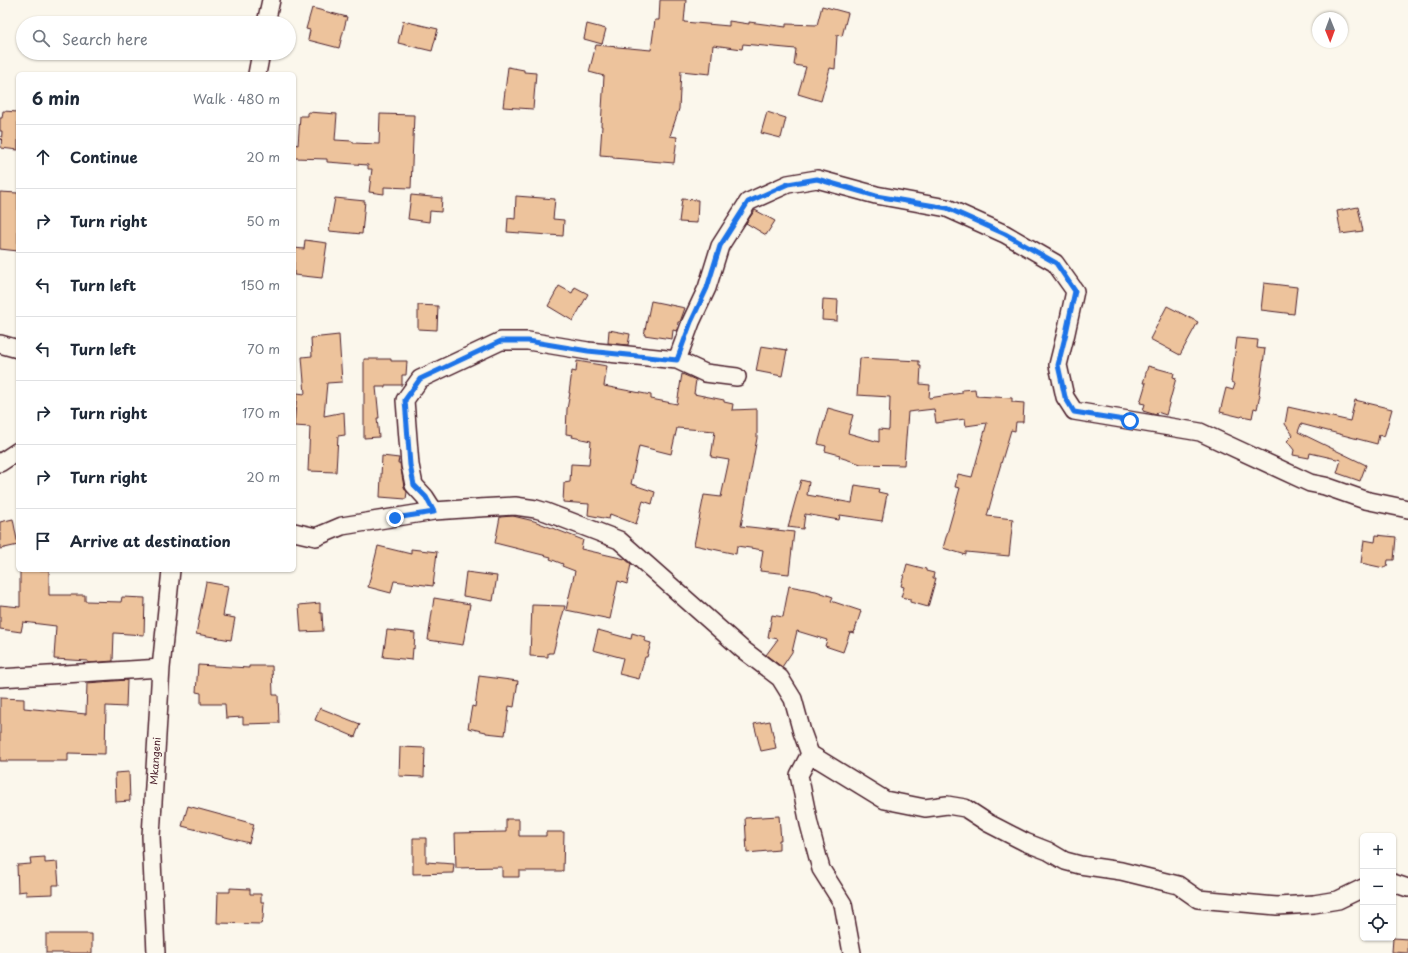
<!DOCTYPE html>
<html lang="en">
<head>
<meta charset="utf-8">
<style>
  :root { --surface:#fff; --page:#f6f6f7; --text:#1f2937; --muted:#747a83; --line:#e0e1e3 }
  body { margin:0; font-family:"Playpen Sans",sans-serif; background:var(--page); color:var(--text) }
  .controls { position:absolute; right:12px; bottom:12px; display:grid; overflow:hidden; border-radius:6px; box-shadow:0 1px 3px #0004 }
  .controls button { width:36px; height:36px; display:grid; place-items:center; padding:0; border:0; border-bottom:1px solid var(--line); background:var(--surface); color:var(--text); font:20px sans-serif }
  .compass { position:absolute; left:1312px; top:12px; width:36px; height:36px; border-radius:50%; background:var(--surface); box-shadow:0 1px 3px #0004; rotate:179deg }
  .stop { position:absolute; width:12px; height:12px; margin:-9px; border:3px solid #1a73e8; border-radius:50%; background:#fff }
  .stop.end { background:#1a73e8; border-color:#fff; box-shadow:0 1px 4px #0008 }
  .list { margin:0; padding:0; list-style:none }
  h2 { display:flex; justify-content:space-between; align-items:center; height:52px; margin:0; padding:0 16px; font-size:17px }
  h2 small { font-size:13px; font-weight:400; color:var(--muted) }
  .list li { display:grid; grid-template-columns:26px 1fr auto; gap:12px; align-items:center; box-sizing:border-box; height:64px; padding:0 16px; border-top:1px solid var(--line) }
  .list b { display:block; font-size:15px; white-space:nowrap }
  .list em { font-size:13px; font-style:normal; color:var(--muted) }
  .icon { flex:none; width:22px; height:22px; fill:none; stroke:currentColor; stroke-width:2; stroke-linecap:round; stroke-linejoin:round }
  .map { position:relative; flex:none; width:1408px; height:953px; overflow:hidden }
  .search { position:absolute; background:var(--surface); box-shadow:0 1px 3px #0004; left:16px; top:16px; width:280px; height:44px; display:flex; align-items:center; gap:10px; box-sizing:border-box; padding:0 14px; border-radius:22px; color:var(--muted); font-size:15px }
  .panel { position:absolute; background:var(--surface); box-shadow:0 1px 3px #0004; left:16px; top:72px; width:280px; height:500px; border-radius:6px }
  .map>svg:first-child { display:block }
  .building { fill:#edc39c; stroke:#4a1f2b }
  .lines { fill:none; stroke-linecap:round; stroke-linejoin:round }
  .minor-casing { stroke:#4a1f2b; stroke-width:20 }
  .minor { stroke:#fbf7ec; stroke-width:17 }
  .route { stroke:#1a73e8; stroke-width:5 }
  .labels { text-anchor:middle; stroke-width:3; stroke-linejoin:round; paint-order:stroke }
  .street-label { font-size:10px; fill:#4a1f2b; stroke:#fbf7ec }
</style>
</head>
<body>
<div class="map">
<svg width="1408" height="953" viewBox="0 0 1408 953">
  <rect width="100%" height="100%" fill="#fbf7ec"/>
  <filter id="ink" filterUnits="userSpaceOnUse"><feTurbulence type="fractalNoise" baseFrequency=".025" numOctaves="2"/><feDisplacementMap in="SourceGraphic" scale="8" xChannelSelector="R" yChannelSelector="G"/><feConvolveMatrix kernelMatrix="1 2 1 2 8 2 1 2 1" color-interpolation-filters="sRGB"/></filter>
  <g filter="url(#ink)">
    <path class="building" d="M 660,0 L 686,0 L 684,22 L 729,26 L 729,21 L 749,24 L 749,22 L 786,27 L 786,24 L 817,25 L 822,6 L 848,13 L 842,36 L 837,35 L 835,69 L 830,68 L 821,101 L 798,94 L 806,67 L 794,65 L 796,49 L 743,44 L 742,49 L 713,45 L 710,74 L 681,71 L 679,109 L 670,136 L 677,137 L 674,163 L 613,158 L 613,156 L 600,155 L 602,126 L 601,126 L 604,76 L 589,72 L 596,45 L 651,50 L 655,20 L 659,20 Z
      M 312,8 L 347,17 L 339,48 L 308,40 L 310,30 L 306,29 Z
      M 403,21 L 438,29 L 432,51 L 398,43 Z
      M 587,24 L 606,29 L 602,44 L 584,39 Z
      M 508,67 L 524,70 L 524,72 L 536,73 L 533,109 L 503,107 Z
      M 3,111 L 18,112 L 18,150 L 1,148 L 2,131 L 0,131 L 0,118 L 2,118 Z
      M 308,112 L 337,114 L 335,140 L 352,141 L 353,143 L 379,144 L 380,114 L 414,115 L 411,188 L 384,187 L 384,194 L 369,192 L 372,169 L 368,169 L 368,165 L 327,162 L 327,159 L 294,158 L 294,144 L 298,145 L 300,116 L 308,116 Z
      M 767,112 L 786,118 L 781,138 L 761,133 Z
      M 0,192 L 18,193 L 18,251 L 0,249 Z
      M 411,195 L 442,198 L 441,212 L 430,211 L 429,222 L 408,219 Z
      M 516,196 L 555,199 L 553,219 L 564,220 L 563,236 L 507,232 L 508,218 L 515,219 Z
      M 335,198 L 365,201 L 362,234 L 329,231 Z
      M 682,199 L 698,200 L 697,223 L 679,222 Z
      M 1358,207 L 1363,231 L 1341,234 L 1337,211 Z
      M 755,210 L 775,221 L 766,235 L 746,223 Z
      M 305,240 L 327,243 L 322,278 L 294,275 L 294,248 L 304,249 Z
      M 1264,283 L 1297,287 L 1294,314 L 1261,310 Z
      M 559,286 L 572,293 L 575,287 L 588,294 L 573,321 L 548,306 Z
      M 823,299 L 838,300 L 837,321 L 822,320 Z
      M 651,301 L 685,308 L 680,322 L 678,322 L 677,331 L 673,330 L 672,339 L 644,335 Z
      M 418,305 L 438,306 L 437,330 L 418,329 Z
      M 1167,306 L 1198,322 L 1180,355 L 1150,339 Z
      M 609,330 L 630,334 L 628,345 L 608,343 Z
      M 339,335 L 342,382 L 327,383 L 324,416 L 344,412 L 345,435 L 338,436 L 336,472 L 308,471 L 310,427 L 294,426 L 297,393 L 305,394 L 302,357 L 312,356 L 311,338 Z
      M 1237,338 L 1258,340 L 1257,348 L 1265,349 L 1259,394 L 1260,395 L 1257,409 L 1254,408 L 1252,418 L 1242,416 L 1241,417 L 1220,412 L 1226,388 L 1233,390 L 1235,384 L 1231,382 Z
      M 761,346 L 787,350 L 782,376 L 756,371 Z
      M 860,358 L 919,361 L 919,366 L 921,366 L 920,384 L 930,385 L 929,398 L 962,393 L 962,390 L 975,389 L 976,396 L 1012,398 L 1012,402 L 1024,403 L 1023,422 L 1016,422 L 1015,431 L 1011,430 L 992,494 L 993,494 L 987,516 L 1013,519 L 1009,556 L 966,552 L 966,555 L 943,548 L 960,488 L 955,487 L 958,474 L 972,477 L 987,423 L 966,426 L 965,419 L 936,423 L 934,409 L 908,412 L 904,465 L 861,464 L 839,457 L 840,455 L 825,451 L 826,446 L 818,444 L 828,408 L 853,415 L 848,433 L 879,442 L 879,429 L 889,430 L 890,397 L 857,395 Z
      M 364,359 L 391,359 L 391,361 L 407,361 L 406,375 L 402,375 L 402,385 L 385,385 L 385,387 L 376,387 L 379,418 L 377,418 L 379,437 L 364,438 Z
      M 577,361 L 607,366 L 604,386 L 651,395 L 651,399 L 677,404 L 682,374 L 696,380 L 694,394 L 724,400 L 724,402 L 733,404 L 732,410 L 757,409 L 757,438 L 741,526 L 794,532 L 789,574 L 760,571 L 763,550 L 737,546 L 736,554 L 694,545 L 704,495 L 721,497 L 729,460 L 711,457 L 715,431 L 677,428 L 671,454 L 639,446 L 631,484 L 655,492 L 652,504 L 643,501 L 636,524 L 610,514 L 609,519 L 588,515 L 589,504 L 563,502 L 564,483 L 570,482 L 571,464 L 589,465 L 591,441 L 572,437 L 573,435 L 566,434 L 567,409 L 570,393 L 569,393 L 572,371 L 576,372 Z
      M 1148,366 L 1174,373 L 1173,377 L 1176,378 L 1166,415 L 1157,412 L 1156,415 L 1143,411 L 1145,404 L 1140,403 L 1146,383 L 1143,383 Z
      M 1355,400 L 1392,409 L 1384,437 L 1379,435 L 1377,444 L 1301,424 L 1298,432 L 1366,465 L 1360,481 L 1337,473 L 1341,460 L 1310,453 L 1309,458 L 1293,455 L 1294,450 L 1287,441 L 1293,435 L 1285,424 L 1288,407 L 1350,421 Z
      M 382,456 L 399,458 L 398,463 L 400,463 L 404,487 L 407,492 L 406,499 L 380,497 Z
      M 801,480 L 809,482 L 807,495 L 852,503 L 855,485 L 879,489 L 878,492 L 887,494 L 882,521 L 840,515 L 839,520 L 805,514 L 803,529 L 788,527 Z
      M 513,516 L 534,521 L 583,540 L 581,549 L 625,559 L 631,564 L 627,584 L 618,581 L 610,619 L 566,610 L 575,571 L 562,566 L 563,564 L 550,559 L 551,557 L 495,543 L 500,517 Z
      M 13,519 L 18,545 L 0,549 L 0,522 Z
      M 1376,535 L 1396,537 L 1394,560 L 1388,560 L 1387,566 L 1385,566 L 1384,568 L 1361,563 L 1364,540 L 1375,542 Z
      M 378,546 L 411,554 L 411,549 L 437,552 L 433,586 L 394,581 L 391,593 L 368,587 Z
      M 907,564 L 926,569 L 926,571 L 934,573 L 933,578 L 936,578 L 928,607 L 910,602 L 910,599 L 901,597 L 904,587 L 901,586 Z
      M 20,570 L 49,570 L 49,595 L 85,595 L 85,601 L 121,602 L 122,597 L 145,598 L 144,635 L 114,633 L 113,661 L 88,663 L 88,661 L 54,659 L 56,626 L 23,622 L 21,632 L 0,629 L 0,605 L 20,607 Z
      M 466,572 L 497,576 L 493,601 L 463,596 Z
      M 206,582 L 228,586 L 223,616 L 235,618 L 231,640 L 196,634 Z
      M 789,586 L 816,591 L 833,597 L 831,601 L 861,611 L 854,633 L 850,632 L 843,652 L 825,646 L 827,640 L 797,631 L 792,652 L 782,667 L 766,655 L 778,639 L 768,637 L 772,615 L 783,617 Z
      M 434,598 L 470,604 L 463,645 L 428,640 Z
      M 320,603 L 320,613 L 322,613 L 323,631 L 301,632 L 299,605 Z
      M 532,605 L 565,606 L 553,653 L 548,653 L 548,657 L 530,656 Z
      M 387,630 L 415,633 L 414,649 L 413,648 L 412,660 L 383,657 Z
      M 598,630 L 631,639 L 632,633 L 645,637 L 644,641 L 651,643 L 647,657 L 645,657 L 639,679 L 619,674 L 623,658 L 593,650 Z
      M 198,665 L 249,668 L 249,666 L 272,666 L 273,695 L 278,695 L 279,723 L 243,724 L 243,717 L 226,718 L 225,704 L 201,704 L 201,693 L 196,692 Z
      M 479,676 L 518,681 L 514,707 L 509,706 L 505,735 L 486,733 L 486,732 L 468,728 L 472,706 L 475,707 Z
      M 127,680 L 126,707 L 106,706 L 105,754 L 68,753 L 68,761 L 0,761 L 0,698 L 24,699 L 24,708 L 86,714 L 87,683 Z
      M 320,708 L 360,724 L 355,737 L 315,720 Z
      M 770,721 L 776,748 L 761,751 L 754,724 Z
      M 400,747 L 425,748 L 424,777 L 399,776 Z
      M 129,772 L 130,801 L 116,802 L 115,773 Z
      M 188,806 L 254,824 L 249,843 L 182,826 Z
      M 779,816 L 781,840 L 779,840 L 779,850 L 747,853 L 745,818 Z
      M 506,819 L 519,819 L 519,836 L 546,836 L 546,832 L 564,832 L 563,871 L 519,871 L 519,877 L 502,877 L 502,867 L 456,868 L 455,833 L 506,832 Z
      M 413,838 L 426,838 L 426,862 L 454,864 L 453,873 L 413,874 Z
      M 45,857 L 45,863 L 57,862 L 59,885 L 53,885 L 53,894 L 26,895 L 26,891 L 18,892 L 17,865 L 31,864 L 30,858 Z
      M 230,888 L 250,889 L 250,894 L 261,894 L 261,902 L 264,902 L 263,918 L 261,924 L 217,923 L 218,892 L 230,892 Z
      M 46,934 L 92,934 L 92,953 L 46,953 Z
      M 1393,938 L 1408,939 L 1408,953 L 1392,952 Z"/>
    <g class="lines">
      <g class="minor-casing">
        <path id="minor" d="M 266,23 L 271,0
          M 257,74 L 261,53
          M 0,344 L 18,349
          M 677,360 L 691,322 L 707,288 L 720,246 L 748,202 L 788,184 L 817,179 L 876,195 L 947,208 L 1005,234 L 1055,263 L 1075,291 L 1066,333 L 1058,365 L 1065,397 L 1074,411 L 1200,432 L 1310,483 L 1325,486 L 1365,500 L 1408,509
          M 0,463 L 18,451
          M 434,511 L 425,497 L 414,485 L 410,465 L 405,400 L 420,379 L 501,341 L 528,341 L 588,351 L 677,360 L 705,373 L 737,377
          M 294,532 L 316,537 L 342,526 L 434,511 L 478,508 L 515,506 L 536,509 L 546,512 L 619,540 L 742,649 L 780,678 L 793,699 L 802,732 L 810,754 L 885,800 L 925,808 L 947,805 L 965,808 L 988,823 L 1025,842 L 1048,851 L 1065,861 L 1080,865 L 1121,871 L 1178,885 L 1198,899 L 1277,906 L 1314,904 L 1338,900 L 1363,888
          M 0,678 L 161,668
          M 810,754 L 799,775 L 809,824 L 821,869 L 843,904 L 852,953
          M 1393,883 L 1408,888
          M 156,953 L 151,836 L 161,668 L 171,570"/>
      </g>
      <use href="#minor" class="minor"/>
    </g>
  </g>
  <g class="lines" filter="url(#ink)">
    <path class="route" d="M 395,518 L 434,512 L 426,497 L 414,485 L 410,465 L 405,400 L 420,379 L 501,341 L 528,341 L 588,351 L 677,360 L 691,322 L 707,288 L 720,246 L 748,202 L 788,184 L 817,179 L 876,196 L 947,208 L 1005,234 L 1056,263 L 1075,291 L 1066,333 L 1058,365 L 1065,397 L 1074,412 L 1130,421"/>
  </g>
  <g class="labels">
    <g class="street-label">
      <text transform="translate(155 761) rotate(-86)" y="4">Mkangeni</text>
    </g>
  </g>
</svg>
<div class="controls">
<button>+</button>
<button>−</button>
<button><svg class="icon" aria-label="locate" viewBox="0 0 24 24"><circle cx="12" cy="12" r="6"/><path d="M12 2v4M12 18v4M2 12h4M18 12h4"/></svg></button>
</div>
<svg class="compass" viewBox="-18 -18 36 36"><path d="M0-13l5 13h-10z" fill="#e53935"/><path d="M0 13l5-13h-10z" fill="#747a83"/></svg>
<div class="stop" style="left:1130px;top:421px"></div>
<div class="stop end" style="left:395px;top:518px"></div>
<div class="search"><svg class="icon" aria-label="search" viewBox="0 0 24 24"><circle cx="10" cy="10" r="6"/><path d="M15 15l6 6"/></svg>Search here</div>
<section class="panel">
<h2>6 min<small>Walk · 480 m</small></h2>
<ul class="list">
<li><svg class="icon" aria-label="ahead" viewBox="0 0 24 24"><path d="M12 20V5M6 11l6-6 6 6"/></svg><div><b>Continue</b></div><em>20 m</em></li>
<li><svg class="icon" aria-label="right" viewBox="0 0 24 24"><path d="M7 20v-9h11M14 6l5 5-5 5"/></svg><div><b>Turn right</b></div><em>50 m</em></li>
<li><svg class="icon" aria-label="left" viewBox="0 0 24 24"><path d="M17 20v-9H6M10 6l-5 5 5 5"/></svg><div><b>Turn left</b></div><em>150 m</em></li>
<li><svg class="icon" aria-label="left" viewBox="0 0 24 24"><path d="M17 20v-9H6M10 6l-5 5 5 5"/></svg><div><b>Turn left</b></div><em>70 m</em></li>
<li><svg class="icon" aria-label="right" viewBox="0 0 24 24"><path d="M7 20v-9h11M14 6l5 5-5 5"/></svg><div><b>Turn right</b></div><em>170 m</em></li>
<li><svg class="icon" aria-label="right" viewBox="0 0 24 24"><path d="M7 20v-9h11M14 6l5 5-5 5"/></svg><div><b>Turn right</b></div><em>20 m</em></li>
<li><svg class="icon" aria-label="arrive" viewBox="0 0 24 24"><path d="M6 21V4h12l-3 4 3 4H6"/></svg><div><b>Arrive at destination</b></div></li>
</ul>
</section>
</div>
</body>
</html>
